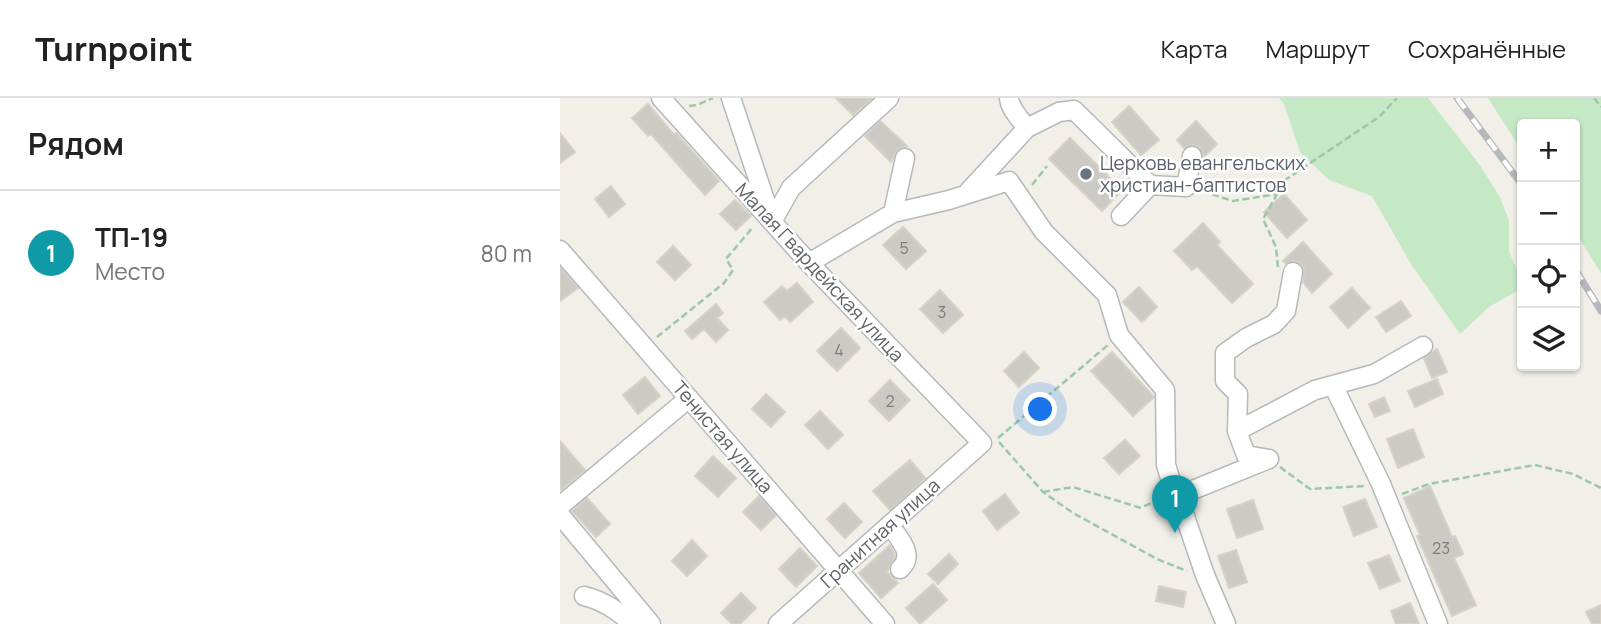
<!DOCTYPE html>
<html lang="ru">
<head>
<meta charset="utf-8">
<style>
  :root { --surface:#fff; --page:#f6f6f6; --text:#222; --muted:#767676; --line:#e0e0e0; --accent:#0b8043 }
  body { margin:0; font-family:Manrope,sans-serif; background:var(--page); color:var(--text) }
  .controls { position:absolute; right:21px; top:21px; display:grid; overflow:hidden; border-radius:7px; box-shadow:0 2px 5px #0004 }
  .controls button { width:63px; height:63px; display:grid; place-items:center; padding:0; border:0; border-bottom:2px solid var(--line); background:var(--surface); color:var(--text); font:35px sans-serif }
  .you { position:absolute; left:481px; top:312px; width:24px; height:24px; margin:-18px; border:5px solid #fff; border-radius:50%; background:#1a73e8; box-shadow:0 0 0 10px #1a73e833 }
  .badge { display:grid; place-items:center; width:46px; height:46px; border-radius:50%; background:var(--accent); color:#fff; font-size:23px; font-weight:700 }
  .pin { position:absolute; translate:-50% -58px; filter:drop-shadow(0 2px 4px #0008) }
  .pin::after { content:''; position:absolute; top:37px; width:24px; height:21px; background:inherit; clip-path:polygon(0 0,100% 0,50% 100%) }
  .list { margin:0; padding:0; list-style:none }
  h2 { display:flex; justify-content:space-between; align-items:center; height:91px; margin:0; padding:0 28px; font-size:30px }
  h2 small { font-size:23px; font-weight:400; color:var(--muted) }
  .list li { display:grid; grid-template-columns:46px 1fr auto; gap:21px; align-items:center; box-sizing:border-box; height:126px; padding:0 28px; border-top:2px solid var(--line) }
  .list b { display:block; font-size:26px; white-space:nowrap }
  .list p { margin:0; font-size:23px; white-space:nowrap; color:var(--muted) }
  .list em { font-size:23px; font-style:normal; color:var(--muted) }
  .icon { flex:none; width:38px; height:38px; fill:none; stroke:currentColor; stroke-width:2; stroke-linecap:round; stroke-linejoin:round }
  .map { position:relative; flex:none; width:1041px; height:526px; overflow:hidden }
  header { display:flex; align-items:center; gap:42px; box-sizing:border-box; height:98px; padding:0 35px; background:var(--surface); border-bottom:2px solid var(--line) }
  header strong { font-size:33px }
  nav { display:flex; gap:38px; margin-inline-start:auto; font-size:24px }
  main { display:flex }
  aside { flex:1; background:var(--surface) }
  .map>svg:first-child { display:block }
  .green { fill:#c5e8c5 }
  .building { fill:#cccac5; stroke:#d6d1c6; stroke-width:2 }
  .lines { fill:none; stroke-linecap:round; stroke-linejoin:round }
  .minor-casing { stroke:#b5b8bc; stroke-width:21 }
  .path { stroke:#9cc7a9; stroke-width:2.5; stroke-dasharray:7 3.5; stroke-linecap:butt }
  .minor { stroke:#fff; stroke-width:18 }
  .rail-casing { stroke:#b6b7b8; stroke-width:7 }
  .rail { stroke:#fff; stroke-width:4.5; stroke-dasharray:13; stroke-linecap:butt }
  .worship-dot { fill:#6b7280; stroke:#fff; stroke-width:2.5 }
  .labels { text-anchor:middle; stroke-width:5; stroke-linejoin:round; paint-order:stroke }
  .number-label { font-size:16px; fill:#7a7d7f }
  .worship-label { font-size:19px; fill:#5b616d; stroke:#fff; text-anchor:start }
  .street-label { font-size:19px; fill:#5f6368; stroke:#fff }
</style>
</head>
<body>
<header>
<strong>Turnpoint</strong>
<nav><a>Карта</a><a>Маршрут</a><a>Сохранённые</a></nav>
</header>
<main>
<aside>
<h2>Рядом<small></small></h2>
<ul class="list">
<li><span class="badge" style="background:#0f9aa8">1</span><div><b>ТП-19</b><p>Место</p></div><em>80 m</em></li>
</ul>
</aside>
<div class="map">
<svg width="1041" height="526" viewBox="0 0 1041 526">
  <rect width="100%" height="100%" fill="#f1efe8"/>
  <path class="green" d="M 719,0 L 868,0 L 919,66 L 940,99 L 949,123 L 949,153 L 962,185 L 962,190 L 929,209 L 900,236 L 851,166 L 812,98 L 769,82 L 740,54 L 724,6 Z
    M 928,0 L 1041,0 L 1041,175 L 1015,134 L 1015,26 L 962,26 L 962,53 Z"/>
  <path class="building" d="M 276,0 L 312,0 L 293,17 Z
    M 88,6 L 114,37 L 116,35 L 159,83 L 145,97 L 91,36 L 88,38 L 72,20 Z
    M 569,8 L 599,42 L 581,57 L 552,24 Z
    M 320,23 L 347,48 L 337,52 L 331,64 L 305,38 Z
    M 636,23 L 657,46 L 643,60 L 642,54 L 639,49 L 633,47 L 624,50 L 617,42 Z
    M 0,35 L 15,54 L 0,65 Z
    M 510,40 L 562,92 L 542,113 L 489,61 Z
    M 51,88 L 65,106 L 49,119 L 35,101 Z
    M 724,96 L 747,122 L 727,140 L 704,114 Z
    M 175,102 L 191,118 L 176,132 L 160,116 Z
    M 643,125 L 660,144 L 657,147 L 693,186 L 672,205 L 637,168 L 632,172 L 614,153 Z
    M 343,129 L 366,153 L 346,171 L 323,147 Z
    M 743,144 L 772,176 L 752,195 L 743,184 L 744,171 L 741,166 L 734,163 L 726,166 L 723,163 Z
    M 113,148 L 131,167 L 115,182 L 97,164 Z
    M 0,169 L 18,190 L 0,203 Z
    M 237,185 L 253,204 L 230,224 L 225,218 L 220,222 L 204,204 L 222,188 L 227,193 Z
    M 579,189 L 597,209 L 582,224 L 563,204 Z
    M 792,190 L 810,210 L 788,230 L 770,209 Z
    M 380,192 L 403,217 L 383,235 L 360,211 Z
    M 841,203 L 851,218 L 826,234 L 816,219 Z
    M 156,206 L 163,215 L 157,220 L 168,232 L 156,244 L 144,231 L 132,241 L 125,233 Z
    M 281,230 L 300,250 L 277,273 L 257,253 Z
    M 877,251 L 887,274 L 872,280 L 864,260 Z
    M 464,254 L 479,270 L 459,289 L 444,273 Z
    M 552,254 L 594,299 L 573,318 L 531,273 Z
    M 85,279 L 100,298 L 78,316 L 63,297 Z
    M 877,281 L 883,296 L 855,309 L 848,293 Z
    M 330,282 L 350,302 L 329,323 L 309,303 Z
    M 206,296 L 225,314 L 211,329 L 192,311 Z
    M 824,299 L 830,313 L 815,319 L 809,306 Z
    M 260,313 L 283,337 L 268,351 L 245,327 Z
    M 853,331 L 864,359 L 838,370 L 827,341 Z
    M 565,342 L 580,358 L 559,376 L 544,360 Z
    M 0,343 L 25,372 L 1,392 L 0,391 Z
    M 153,358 L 176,380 L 158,399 L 135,378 Z
    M 350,362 L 365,380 L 330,412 L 313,393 Z
    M 870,388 L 892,439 L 895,438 L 903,456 L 894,460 L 916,507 L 892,518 L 857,438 L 860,437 L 844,400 Z
    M 445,396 L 459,415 L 437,432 L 423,413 Z
    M 199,398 L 216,417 L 201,432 L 183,414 Z
    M 27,400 L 50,426 L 36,439 L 12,413 Z
    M 805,401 L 817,429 L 794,438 L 783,409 Z
    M 693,402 L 703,431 L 677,440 L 667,411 Z
    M 284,405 L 302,424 L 285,440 L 267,421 Z
    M 132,442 L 147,458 L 127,478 L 112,463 Z
    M 330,447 L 335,458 L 327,474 L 338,485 L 321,500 L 299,475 Z
    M 240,450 L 257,468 L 236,489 L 219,471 Z
    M 676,452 L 687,484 L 669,490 L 658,458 Z
    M 389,456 L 398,466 L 378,486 L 368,476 Z
    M 829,457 L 840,483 L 820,491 L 808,465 Z
    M 373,486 L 387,502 L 360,526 L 346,510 Z
    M 599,488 L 626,494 L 623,509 L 596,503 Z
    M 181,495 L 196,510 L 180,526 L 172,526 L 161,515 Z
    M 850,505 L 859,526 L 836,526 L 831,513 Z
    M 1041,507 L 1041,526 L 1032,526 L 1026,514 Z"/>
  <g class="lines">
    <g class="minor-casing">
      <path id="minor" d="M 101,0 L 249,165 L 422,345 L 218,526
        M 171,0 L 210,117
        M 449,0 C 450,11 460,21 467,30 L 499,14 L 514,12 L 590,87 L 561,118
        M 590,87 L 626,89 L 632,58
        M 407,95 L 467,30
        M 333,115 L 345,60
        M 212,124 L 231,90 L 329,0
        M 0,152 L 325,526
        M 249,165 L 333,115 L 389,102 L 449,83 L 484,134 L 547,197 L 559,237 L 605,292 L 606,367 L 614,393 L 618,398 L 645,477 L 666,526
        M 773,287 L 821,386 L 878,526
        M 677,333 L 678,296 L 665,283 L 665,255 L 686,240 L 714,226 L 726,213 L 733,174
        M 709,361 L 686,357 L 677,333 L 755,292 L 814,276 L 863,248
        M 618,398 L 709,361
        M 0,408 L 129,300
        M 0,417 L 91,526
        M 330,427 C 339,441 356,457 340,471
        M 24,498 C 44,503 58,513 73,526"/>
    </g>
    <path class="path" d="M 1034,0 L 1041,9
      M 129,8 L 137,7 L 153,0
      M 472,87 L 487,68
      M 642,93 L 673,103 L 717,96
      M 718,169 L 716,149 L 703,121 L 725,82 L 819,19 L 837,0
      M 97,239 L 164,185 L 173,172 L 166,161 L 193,129
      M 438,340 L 548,247
      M 439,344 L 483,394 L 513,415 L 597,461 L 627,473
      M 720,369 L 750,391 L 804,388
      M 483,394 L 513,389 L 581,410 L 599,401
      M 842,396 L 869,386 L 975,367 L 1013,376 L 1041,390"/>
    <use href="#minor" class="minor"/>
    <g class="rail-casing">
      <path id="rail" d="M 897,0 L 962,87
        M 1015,171 L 1041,213"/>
    </g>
    <use href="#rail" class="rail"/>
  </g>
  <circle class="worship-dot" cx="526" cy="76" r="7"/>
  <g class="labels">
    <g class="number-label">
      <text x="344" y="156">5</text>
      <text x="382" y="220">3</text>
      <text x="279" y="258">4</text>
      <text x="330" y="309">2</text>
      <text x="881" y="456">23</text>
    </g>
    <g class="worship-label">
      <text x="540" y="72">Церковь евангельских<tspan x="540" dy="22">христиан-баптистов</tspan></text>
    </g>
    <g class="street-label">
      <text transform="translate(260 174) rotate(47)" y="7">Малая Гвардейская улица</text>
      <text transform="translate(163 339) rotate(49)" y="7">Тенистая улица</text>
      <text transform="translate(320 435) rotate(-42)" y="7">Гранитная улица</text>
    </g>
  </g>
</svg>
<div class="controls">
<button>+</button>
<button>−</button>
<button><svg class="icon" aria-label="locate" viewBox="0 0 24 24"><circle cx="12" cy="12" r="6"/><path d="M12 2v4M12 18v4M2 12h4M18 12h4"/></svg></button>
<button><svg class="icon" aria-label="layers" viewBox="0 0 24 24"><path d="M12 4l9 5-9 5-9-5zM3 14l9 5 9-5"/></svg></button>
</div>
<div class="you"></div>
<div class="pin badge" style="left:615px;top:435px;background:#0f9aa8">1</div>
</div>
</main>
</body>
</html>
